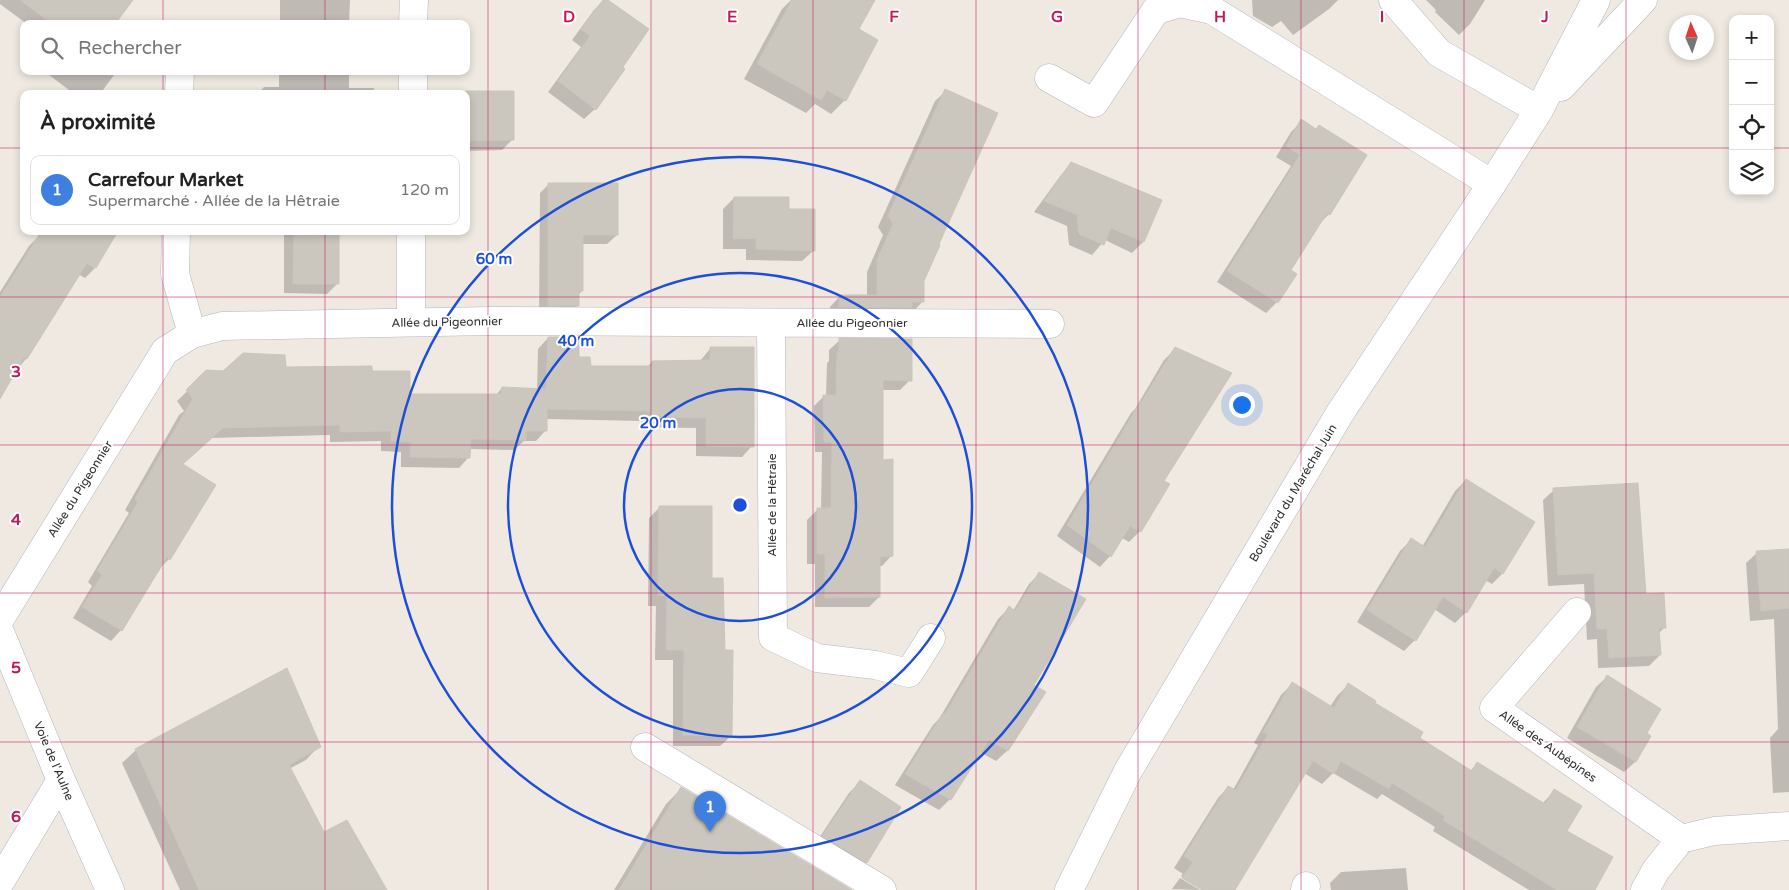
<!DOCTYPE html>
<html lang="fr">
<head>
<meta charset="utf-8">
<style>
  :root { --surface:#fff; --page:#f6f6f6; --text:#222; --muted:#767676; --line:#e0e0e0; --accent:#db2777 }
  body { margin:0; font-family:"Varela Round",sans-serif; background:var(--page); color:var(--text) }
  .controls { position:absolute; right:15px; top:15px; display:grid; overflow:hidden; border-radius:10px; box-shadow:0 2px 8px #0003 }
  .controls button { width:45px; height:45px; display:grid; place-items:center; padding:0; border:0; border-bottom:1px solid var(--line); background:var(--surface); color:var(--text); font:25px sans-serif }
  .compass { position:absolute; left:1669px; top:15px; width:45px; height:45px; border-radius:50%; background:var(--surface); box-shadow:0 2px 8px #0003; rotate:357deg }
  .you { position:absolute; left:1241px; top:404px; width:18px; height:18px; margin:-12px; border:4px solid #fff; border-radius:50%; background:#1a73e8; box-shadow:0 0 0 8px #1a73e833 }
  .badge { display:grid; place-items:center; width:32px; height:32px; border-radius:50%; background:var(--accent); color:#fff; font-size:16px; font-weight:700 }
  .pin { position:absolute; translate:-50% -41px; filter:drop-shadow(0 1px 2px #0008) }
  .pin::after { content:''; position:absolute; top:26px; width:18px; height:15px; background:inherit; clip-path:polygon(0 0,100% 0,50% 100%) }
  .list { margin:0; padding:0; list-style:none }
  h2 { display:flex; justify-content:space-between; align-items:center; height:65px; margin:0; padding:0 20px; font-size:21px }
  h2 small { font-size:16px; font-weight:400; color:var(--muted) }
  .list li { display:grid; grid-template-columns:32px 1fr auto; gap:15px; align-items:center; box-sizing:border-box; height:70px; margin:0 10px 10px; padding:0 10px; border:1px solid var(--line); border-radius:10px }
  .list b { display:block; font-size:19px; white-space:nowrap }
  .list p { margin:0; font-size:16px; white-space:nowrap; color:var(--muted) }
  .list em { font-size:16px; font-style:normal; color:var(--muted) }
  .icon { flex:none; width:28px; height:28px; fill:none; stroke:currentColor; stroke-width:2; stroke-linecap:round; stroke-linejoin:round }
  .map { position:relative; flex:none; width:1789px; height:890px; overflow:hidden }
  .search { position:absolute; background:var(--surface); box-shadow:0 2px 8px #0003; left:20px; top:20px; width:450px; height:55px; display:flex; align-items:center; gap:12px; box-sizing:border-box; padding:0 18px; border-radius:10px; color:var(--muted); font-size:19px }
  .panel { position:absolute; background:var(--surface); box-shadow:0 2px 8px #0003; left:20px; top:90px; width:450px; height:145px; border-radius:10px }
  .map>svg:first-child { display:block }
  .shadow { fill:#0003 }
  .building { fill:#cbc7bf; stroke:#cbc5ba }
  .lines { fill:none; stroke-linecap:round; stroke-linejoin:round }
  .minor-casing { stroke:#b4b7c1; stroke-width:29 }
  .minor { stroke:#fff; stroke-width:28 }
  .grid { fill:none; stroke:#c2185b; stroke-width:1; stroke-opacity:0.55 }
  .ring { fill:none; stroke:#1d4ed8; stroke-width:2.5 }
  .labels { text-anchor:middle; stroke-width:4; stroke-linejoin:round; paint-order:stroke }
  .street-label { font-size:12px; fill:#2e2e2e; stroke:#fff }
  .grid-label { font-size:16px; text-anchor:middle; font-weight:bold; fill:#c2185b; stroke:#fff; stroke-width:4; stroke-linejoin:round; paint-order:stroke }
  .centre { fill:#1d4ed8; stroke:#fff; stroke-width:2.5 }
  .ring-label { font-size:15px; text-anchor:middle; font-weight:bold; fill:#1d4ed8; stroke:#fff; stroke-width:4; stroke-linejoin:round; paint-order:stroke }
</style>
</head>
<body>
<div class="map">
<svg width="1789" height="890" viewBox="0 0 1789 890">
  <rect width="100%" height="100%" fill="#efe9e1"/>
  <path class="shadow" d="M 0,0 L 111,0 L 114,24 L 27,24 L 0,4 Z
    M 280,0 L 350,0 L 349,24 L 280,24 Z
    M 604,0 L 606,0 L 595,109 L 584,119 L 548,92 L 581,47 L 572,40 L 594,10 Z
    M 791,0 L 872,0 L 857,30 L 845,100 L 831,114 L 815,104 L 806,113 L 744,79 L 782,9 Z
    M 1252,0 L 1338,0 L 1329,9 L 1293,35 L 1281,21 L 1272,27 L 1253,16 Z
    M 1426,0 L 1485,0 L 1470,24 L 1459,35 L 1435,12 L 1436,10 Z
    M 44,71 L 117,71 L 100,94 L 74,94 Z
    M 279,71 L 349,71 L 349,88 L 374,88 L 374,94 L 258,94 L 264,87 L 279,87 Z
    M 946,91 L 937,245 L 923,281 L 923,301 L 913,312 L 830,317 L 830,307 L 840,296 L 867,296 L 867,272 L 883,235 L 878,227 L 935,101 Z
    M 513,92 L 513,139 L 502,150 L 466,151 L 466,94 L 433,94 Z
    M 1302,121 L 1329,214 L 1318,225 L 1290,271 L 1295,275 L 1277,302 L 1266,313 L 1217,282 L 1291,166 L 1276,157 L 1291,132 Z
    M 1072,164 L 1160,200 L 1143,242 L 1132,253 L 1105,240 L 1092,255 L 1069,245 L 1067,226 L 1034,212 L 1061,175 Z
    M 549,184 L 617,235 L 607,244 L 581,244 L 582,291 L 578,295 L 578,305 L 568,315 L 539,315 L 540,193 Z
    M 734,198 L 788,211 L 813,251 L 802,261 L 746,260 L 746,249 L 723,249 L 723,209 Z
    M 284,231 L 338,231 L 337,284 L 327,294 L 284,293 Z
    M 40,235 L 95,268 L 85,278 L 78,274 L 26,359 L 0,389 L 0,292 L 29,246 Z
    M 548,338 L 590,368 L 647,367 L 652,362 L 700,361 L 710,349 L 752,446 L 742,457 L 696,456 L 696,428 L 641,427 L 641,421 L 546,419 L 546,430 L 536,441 L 524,441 L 514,450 L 469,449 L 469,457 L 459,468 L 401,467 L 401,452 L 381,451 L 381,441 L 330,442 L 330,435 L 211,438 L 181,465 L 169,559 L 159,569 L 121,630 L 111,641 L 73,618 L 92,586 L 88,582 L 129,513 L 125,510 L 179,415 L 184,411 L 177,401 L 207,372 L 223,373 L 284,368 L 371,372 L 409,395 L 495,396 L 502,388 L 537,390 L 538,349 Z
    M 840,340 L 910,380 L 900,390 L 882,390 L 881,461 L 892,555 L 882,566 L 879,566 L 879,597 L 869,607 L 815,607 L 815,564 L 807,564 L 807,520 L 818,509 L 821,509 L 822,452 L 815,452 L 814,406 L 824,396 L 826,396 L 827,363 L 829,361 L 829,350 Z
    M 1175,349 L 1162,481 L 1140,531 L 1129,542 L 1122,538 L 1110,556 L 1100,567 L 1057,536 L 1131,413 L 1135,409 L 1164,360 Z
    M 1466,480 L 1502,574 L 1492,584 L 1485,580 L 1466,612 L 1455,623 L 1434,609 L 1415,640 L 1404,651 L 1357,622 L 1400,551 L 1411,540 L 1422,547 L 1455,491 Z
    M 1554,490 L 1644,595 L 1665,627 L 1658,634 L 1660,655 L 1649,666 L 1598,668 L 1597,639 L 1587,640 L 1584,584 L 1548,586 L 1543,500 Z
    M 660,507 L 711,580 L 724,651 L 731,736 L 720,746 L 673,746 L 673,660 L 655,660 L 656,606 L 648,606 L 649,518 Z
    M 1789,551 L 1789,792 L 1773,793 L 1770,738 L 1778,729 L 1774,619 L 1750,621 L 1746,563 L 1757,553 Z
    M 1039,574 L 1032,685 L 1044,693 L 1007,751 L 996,761 L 980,752 L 950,799 L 939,810 L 895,785 L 933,725 L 939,719 L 998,619 L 1009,608 L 1013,611 L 1029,584 Z
    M 1607,677 L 1645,733 L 1649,736 L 1635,762 L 1624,772 L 1567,738 L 1596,687 Z
    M 1292,684 L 1330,707 L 1337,696 L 1348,685 L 1419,739 L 1470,771 L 1477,764 L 1542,804 L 1554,791 L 1565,831 L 1593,890 L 1529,890 L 1433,831 L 1435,827 L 1382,794 L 1377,799 L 1333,773 L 1322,784 L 1304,773 L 1234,890 L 1205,890 L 1181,876 L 1183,874 L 1174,868 L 1218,798 L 1228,787 L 1233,790 L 1258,745 L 1254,743 L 1281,695 Z
    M 319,746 L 306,760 L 289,769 L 323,834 L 386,890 L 180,890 L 122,763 L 136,750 Z
    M 860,782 L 866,862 L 855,873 L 813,847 L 849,793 Z
    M 681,789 L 841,890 L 614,890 L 666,804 Z
    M 1406,868 L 1408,890 L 1331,890 L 1330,883 L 1341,872 Z
    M 1180,878 L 1200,890 L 1172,889 Z"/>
  <path class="building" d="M 20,0 L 133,0 L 115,24 L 52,24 Z
    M 603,0 L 608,0 L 649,29 L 623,67 L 625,69 L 596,110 L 558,81 L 590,36 L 581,29 Z
    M 792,0 L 875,0 L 859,29 L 878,40 L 846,101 L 827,90 L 821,100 L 757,64 Z
    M 945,89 L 998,113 L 939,244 L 940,245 L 924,281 L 924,302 L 912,302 L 912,308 L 839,307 L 840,295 L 877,295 L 877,260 L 893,224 L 888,216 Z
    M 466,91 L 514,91 L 514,140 L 466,141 Z
    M 1301,119 L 1316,129 L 1319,125 L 1367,155 L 1330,215 L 1327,213 L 1291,270 L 1297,274 L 1278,303 L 1227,271 L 1300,155 L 1286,146 Z
    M 1071,162 L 1162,200 L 1144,242 L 1111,228 L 1104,245 L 1079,234 L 1077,215 L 1044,201 Z
    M 548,183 L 618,183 L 618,235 L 583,235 L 583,291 L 579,291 L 579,306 L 548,306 Z
    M 734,197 L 789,197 L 789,209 L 815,209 L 815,251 L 756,249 L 756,238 L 733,239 Z
    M 33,231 L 118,231 L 96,268 L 87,263 L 27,359 L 24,357 L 0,399 L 0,297 L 39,235 Z
    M 294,231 L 339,231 L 339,284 L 293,284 Z
    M 548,337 L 579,337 L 579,357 L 590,357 L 591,366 L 652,366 L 652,361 L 710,360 L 710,347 L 754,347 L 754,447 L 706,446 L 706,418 L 651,417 L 651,411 L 547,409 L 547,431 L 526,431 L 526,440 L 471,439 L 470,458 L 410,457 L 411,442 L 391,441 L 391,431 L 340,432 L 340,425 L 223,428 L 183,464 L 216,485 L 170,560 L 167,557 L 122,631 L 82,607 L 102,575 L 97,571 L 138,502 L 135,499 L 190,403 L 193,399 L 186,390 L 206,370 L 223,371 L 243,353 L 285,355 L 286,367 L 372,366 L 372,371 L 410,371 L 410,394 L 501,394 L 502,387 L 546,389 Z
    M 839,338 L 912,339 L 912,381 L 883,380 L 883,460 L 893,459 L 893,556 L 880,557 L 880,597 L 825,598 L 825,554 L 817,554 L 817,508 L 831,508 L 832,442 L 824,442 L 823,395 L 836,395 L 837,352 L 839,352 Z
    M 1175,347 L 1232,373 L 1164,481 L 1170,484 L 1141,532 L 1130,526 L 1111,557 L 1067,525 L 1141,401 L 1142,401 Z
    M 1466,479 L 1535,522 L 1503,574 L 1494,568 L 1467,613 L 1443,597 L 1416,641 L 1367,610 L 1411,538 L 1425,547 Z
    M 1638,483 L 1646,594 L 1664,593 L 1666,628 L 1659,628 L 1661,655 L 1609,658 L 1607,629 L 1597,629 L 1594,573 L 1558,575 L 1553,488 Z
    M 659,506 L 712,506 L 712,578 L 723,578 L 725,650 L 733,650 L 732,736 L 683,735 L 684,650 L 666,650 L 667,596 L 658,595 Z
    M 1789,549 L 1789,608 L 1761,611 L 1756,551 Z
    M 1039,572 L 1086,599 L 1034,685 L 1046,692 L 1008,751 L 989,740 L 951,800 L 905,774 L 943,713 L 945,714 L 1009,606 L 1015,611 Z
    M 287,668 L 321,747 L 289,765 L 324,832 L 347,820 L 387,890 L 199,890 L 135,749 Z
    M 1607,675 L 1661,709 L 1647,733 L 1651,736 L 1636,762 L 1577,727 Z
    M 1292,682 L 1334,708 L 1348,683 L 1376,701 L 1375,703 L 1423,732 L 1420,738 L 1472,771 L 1477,762 L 1545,804 L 1554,789 L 1582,806 L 1567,831 L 1613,857 L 1595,890 L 1557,890 L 1443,820 L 1445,816 L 1392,783 L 1389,789 L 1341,761 L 1334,774 L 1313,761 L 1235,890 L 1202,890 L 1182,878 L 1193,862 L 1184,856 L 1228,786 L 1236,790 L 1268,734 L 1263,732 Z
    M 860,780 L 901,807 L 867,863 L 822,836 Z
    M 681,787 L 852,890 L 619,890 Z"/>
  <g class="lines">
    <g class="minor-casing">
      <path id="minor" d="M 1393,0 L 1439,53 L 1539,110
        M 413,24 L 414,0
        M 1049,78 L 1094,103 L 1156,10 L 1180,3 L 1212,10 L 1492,184
        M 1561,87 L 1643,0
        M 179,94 L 180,71
        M 413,94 L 413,71
        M 176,231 L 175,274 L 192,334
        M 411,322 L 411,231
        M 771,323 L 773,637 L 817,658 L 875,665 L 909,673 L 931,638
        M 1577,612 L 1494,708 L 1681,839
        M 0,619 L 165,351 L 192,334 L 222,326 L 490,321 L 1050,324
        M 0,632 L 61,780 L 110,890
        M 645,747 L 882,890
        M 0,882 L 61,780
        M 1069,890 L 1128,771 L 1340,413 L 1492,184 L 1539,110 L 1596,0
        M 1305,890 L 1306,886
        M 1645,890 L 1656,870 L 1681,839 L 1714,831 L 1789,826"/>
    </g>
    <use href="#minor" class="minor"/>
  </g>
  <path class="grid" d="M 163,0 L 163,24M 325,0 L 325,24M 488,0 L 488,890M 651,0 L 651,890M 813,0 L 813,890M 976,0 L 976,890M 1138,0 L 1138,890M 1301,0 L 1301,890M 1464,0 L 1464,890M 1626,0 L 1626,890M 163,71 L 163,94M 325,71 L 325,94M 0,148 L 24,148M 466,148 L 1733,148M 1770,148 L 1789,148M 163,231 L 163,890M 325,231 L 325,890M 0,297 L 1789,297M 0,445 L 1789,445M 0,593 L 1789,593M 0,742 L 1789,742"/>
  <g class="ring">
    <circle cx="740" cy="505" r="116"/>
    <circle cx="740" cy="505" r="232"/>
    <circle cx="740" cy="505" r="348"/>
  </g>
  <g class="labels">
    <g class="street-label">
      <text transform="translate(447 322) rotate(-1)" y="4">Allée du Pigeonnier</text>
      <text x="852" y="327">Allée du Pigeonnier</text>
      <text transform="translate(80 489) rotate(-58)" y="4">Allée du Pigeonnier</text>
      <text transform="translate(1293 493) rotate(-59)" y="4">Boulevard du Maréchal Juin</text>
      <text transform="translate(772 505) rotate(-90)" y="4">Allée de la Hêtraie</text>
      <text transform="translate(1548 746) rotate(35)" y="4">Allée des Aubépines</text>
      <text transform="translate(54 761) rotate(67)" y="4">Voie de l'Aulne</text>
    </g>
  </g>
  <g class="grid-label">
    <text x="569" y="22">D</text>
    <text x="732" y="22">E</text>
    <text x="894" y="22">F</text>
    <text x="1057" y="22">G</text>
    <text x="1220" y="22">H</text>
    <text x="1382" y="22">I</text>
    <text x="1545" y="22">J</text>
    <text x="16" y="377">3</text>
    <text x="16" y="525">4</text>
    <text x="16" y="673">5</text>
    <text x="16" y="822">6</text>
  </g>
  <circle cx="740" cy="505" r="8" class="centre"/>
  <g class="ring-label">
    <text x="494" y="264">60 m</text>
    <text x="576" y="346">40 m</text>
    <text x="658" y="428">20 m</text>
  </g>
</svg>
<div class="controls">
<button>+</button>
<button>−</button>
<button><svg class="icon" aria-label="locate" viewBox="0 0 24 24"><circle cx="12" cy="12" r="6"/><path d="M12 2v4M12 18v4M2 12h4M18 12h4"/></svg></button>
<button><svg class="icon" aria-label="layers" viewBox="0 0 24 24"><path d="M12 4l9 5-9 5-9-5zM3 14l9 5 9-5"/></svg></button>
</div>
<svg class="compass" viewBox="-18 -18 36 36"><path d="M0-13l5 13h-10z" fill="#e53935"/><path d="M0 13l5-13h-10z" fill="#767676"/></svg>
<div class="you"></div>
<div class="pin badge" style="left:710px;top:832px;background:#3f7fe0">1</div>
<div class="search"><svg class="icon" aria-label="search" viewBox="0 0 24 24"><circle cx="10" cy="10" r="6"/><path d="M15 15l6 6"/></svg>Rechercher</div>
<section class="panel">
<h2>À proximité<small></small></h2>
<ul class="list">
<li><span class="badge" style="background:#3f7fe0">1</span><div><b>Carrefour Market</b><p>Supermarché · Allée de la Hêtraie</p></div><em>120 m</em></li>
</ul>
</section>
</div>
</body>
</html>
